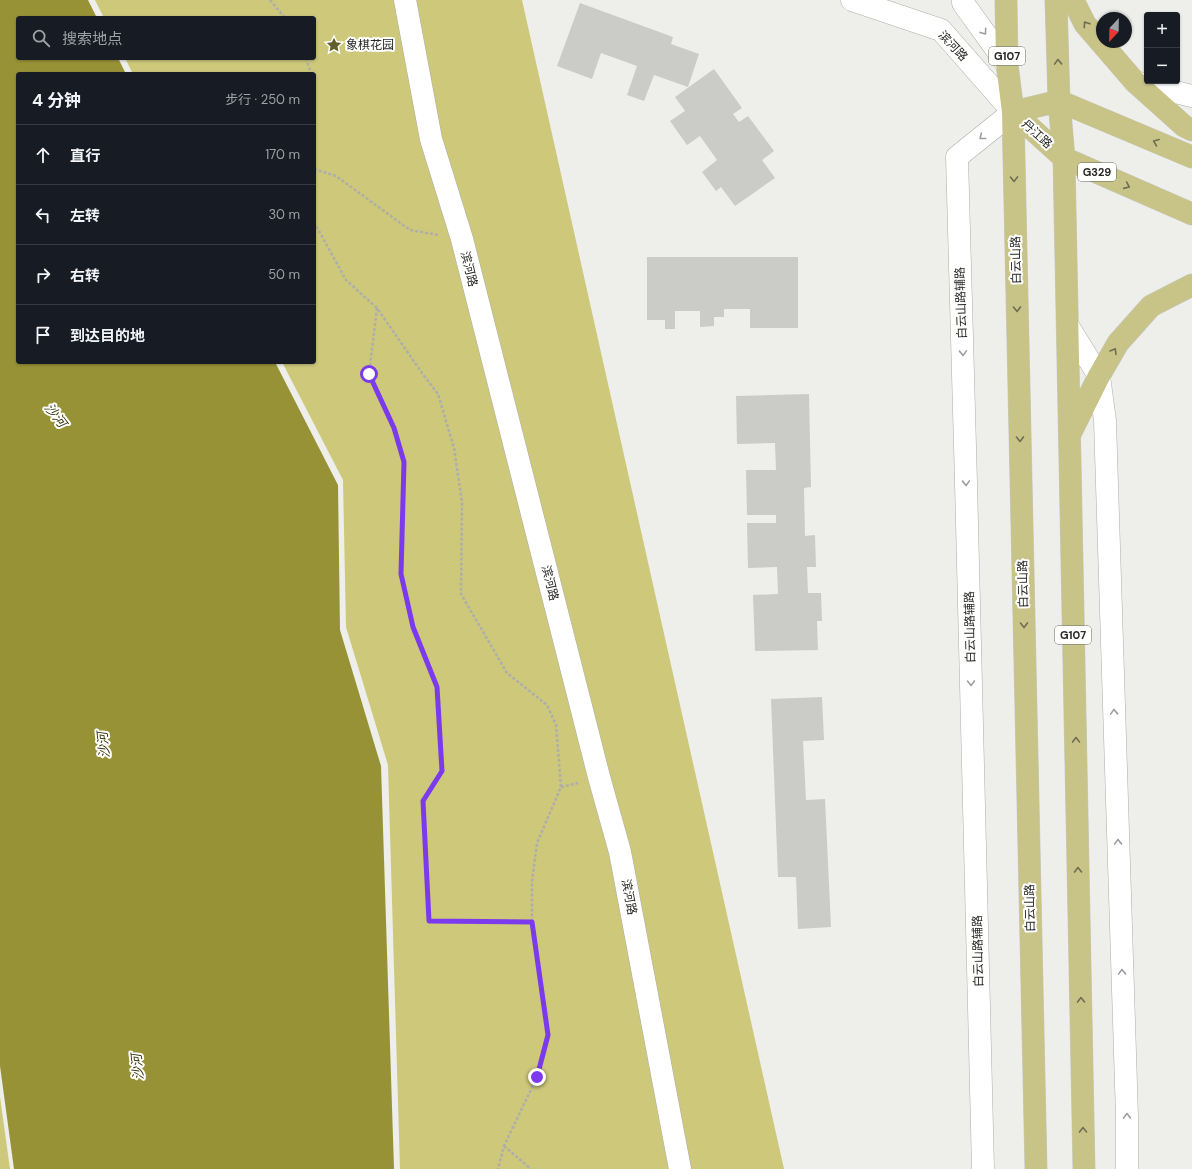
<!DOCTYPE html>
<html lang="zh">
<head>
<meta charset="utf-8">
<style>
  :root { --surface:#171b24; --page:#242831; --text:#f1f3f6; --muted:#9ea1a6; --line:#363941 }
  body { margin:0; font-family:"DM Sans","Noto Sans SC",sans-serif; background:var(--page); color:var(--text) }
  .controls { position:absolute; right:12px; top:12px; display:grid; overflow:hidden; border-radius:4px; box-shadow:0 1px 3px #0004 }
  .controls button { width:36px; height:36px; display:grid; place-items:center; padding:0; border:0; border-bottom:1px solid var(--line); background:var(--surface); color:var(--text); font:20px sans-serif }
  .compass { position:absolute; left:1096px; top:12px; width:36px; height:36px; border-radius:50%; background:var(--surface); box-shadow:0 1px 3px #0004; rotate:202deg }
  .stop { position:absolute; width:12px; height:12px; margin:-9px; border:3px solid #7c3aed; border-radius:50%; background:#fff }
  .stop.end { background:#7c3aed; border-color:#fff; box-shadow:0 1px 4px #0008 }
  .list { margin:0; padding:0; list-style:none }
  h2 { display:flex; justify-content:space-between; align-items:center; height:52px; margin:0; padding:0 16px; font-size:17px }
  h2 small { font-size:13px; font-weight:400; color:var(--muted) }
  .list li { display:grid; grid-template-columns:26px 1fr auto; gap:12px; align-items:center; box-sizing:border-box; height:60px; padding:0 16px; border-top:1px solid var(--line) }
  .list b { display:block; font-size:15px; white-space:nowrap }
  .list em { font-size:13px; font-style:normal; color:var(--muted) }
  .icon { flex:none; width:22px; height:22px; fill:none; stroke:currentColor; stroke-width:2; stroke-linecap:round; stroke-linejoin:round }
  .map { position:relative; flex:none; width:1192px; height:1169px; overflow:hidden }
  .search { position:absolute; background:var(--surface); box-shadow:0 1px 3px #0004; left:16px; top:16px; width:300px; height:44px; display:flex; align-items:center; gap:10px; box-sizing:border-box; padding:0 14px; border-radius:4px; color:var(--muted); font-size:15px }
  .panel { position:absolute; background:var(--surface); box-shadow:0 1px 3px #0004; left:16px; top:72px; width:300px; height:292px; border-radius:4px }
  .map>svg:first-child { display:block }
  .green { fill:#cdc87a }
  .water { fill:#989237 }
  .building { fill:#cbcbc8 }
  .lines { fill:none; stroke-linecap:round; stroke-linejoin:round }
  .minor-casing { stroke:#adadaa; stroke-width:23 }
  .tertiary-casing { stroke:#adadaa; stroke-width:23 }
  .trunk-casing { stroke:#cbcbcb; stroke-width:23 }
  .path { stroke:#aeaeab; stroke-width:2.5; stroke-dasharray:3 2; stroke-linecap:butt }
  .minor { stroke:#fff; stroke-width:22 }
  .tertiary { stroke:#fff; stroke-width:22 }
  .trunk { stroke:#c8c488; stroke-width:22 }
  .oneway { stroke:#706e53 }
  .oneway2 { stroke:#9e9e9e }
  .route { stroke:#7c3aed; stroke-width:5 }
  .labels { text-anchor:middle; stroke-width:4; stroke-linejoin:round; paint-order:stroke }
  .shield { fill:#fffffe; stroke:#686868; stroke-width:1 }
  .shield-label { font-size:11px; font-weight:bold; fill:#282827 }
  .poi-label { font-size:12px; fill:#282827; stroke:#fffffe; text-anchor:start }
  .street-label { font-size:12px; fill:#282827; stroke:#fffffe }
  .water-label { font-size:13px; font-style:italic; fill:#38360f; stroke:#fffffe }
</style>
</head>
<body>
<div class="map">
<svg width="1192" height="1169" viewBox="0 0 1192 1169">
  <rect width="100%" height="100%" fill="#eeeeea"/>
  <path class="green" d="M 95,0 L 522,0 L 784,1169 L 400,1169 L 388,765 L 346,627 L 343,480 L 282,362 L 314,362 L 314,74 L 133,74 L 125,58 L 314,58 L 314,18 L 104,18 Z
    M 0,1097 L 10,1169 L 0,1169 Z"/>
  <path class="water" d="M 0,0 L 88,0 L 97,18 L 18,18 L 18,58 L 118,58 L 126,74 L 18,74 L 18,362 L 275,362 L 338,485 L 340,630 L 381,766 L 394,1169 L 14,1169 L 0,1066 Z"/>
  <path class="building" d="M 580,3 L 673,37 L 671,44 L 699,54 L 688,87 L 654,75 L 644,101 L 627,95 L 637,66 L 601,53 L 592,79 L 557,66 Z
    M 714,69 L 742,108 L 733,114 L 739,122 L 748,116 L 774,151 L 762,160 L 775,178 L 735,206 L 721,187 L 716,191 L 702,172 L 717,160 L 700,136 L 687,145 L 670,121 L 685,111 L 675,97 Z
    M 647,257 L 798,257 L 798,328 L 750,328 L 750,309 L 724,309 L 724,317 L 714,317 L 714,326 L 700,327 L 700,311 L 675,311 L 675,329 L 665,329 L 665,320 L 647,320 Z
    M 809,394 L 811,487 L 804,488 L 805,536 L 815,535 L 816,567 L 807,567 L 808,593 L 821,593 L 822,621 L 817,621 L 818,650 L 755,651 L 753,595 L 778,594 L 777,567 L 748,568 L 747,523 L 776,523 L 776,515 L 747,515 L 746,470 L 776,470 L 775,443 L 737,444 L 736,396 Z
    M 822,697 L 824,740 L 803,741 L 806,800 L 825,799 L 831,927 L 798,929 L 796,877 L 778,877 L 771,699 Z"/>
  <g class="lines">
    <g class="minor-casing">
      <path id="minor" d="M 405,0 L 431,139 L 462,239 L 599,777 L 620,852 L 680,1169
        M 963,0 L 963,3 L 1007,64
        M 1135,82 L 1192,96
        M 1068,326 L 1099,376 L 1105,421 L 1127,1116 L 1127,1169
        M 983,1169 L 966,483 L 957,157 L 1013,112"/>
    </g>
    <g class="tertiary-casing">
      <path id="tertiary" d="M 852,0 L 941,30 L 1013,112"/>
    </g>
    <g class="trunk-casing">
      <path id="trunk" d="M 1006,0 L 1007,64 L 1013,112 L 1036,1169
        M 1056,0 L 1059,101 L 1064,158 L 1084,1169
        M 1073,0 L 1085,24 L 1135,82 L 1184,126 L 1192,130
        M 1013,112 L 1064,158 L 1192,214
        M 1013,112 L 1059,101 L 1192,157
        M 1071,432 L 1099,376 L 1118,343 L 1151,306 L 1192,285"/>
    </g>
    <path class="path" d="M 270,0 L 285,18
      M 306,58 L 311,74
      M 314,92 L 315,101 L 314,114
      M 314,169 L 336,176 L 410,230 L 438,235
      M 314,222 L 346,280 L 377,308 L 422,373 L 438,394 L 454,448 L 462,502 L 461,594 L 507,673 L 547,705 L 556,725 L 561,787 L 537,843 L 532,881 L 532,922 L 547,1035 L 537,1077 L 504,1146 L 498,1169
      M 377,308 L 369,374 L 394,429 L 404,461 L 401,574 L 413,627 L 437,687 L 442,771 L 423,801 L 429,921 L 532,922
      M 561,787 L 578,783
      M 504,1146 L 531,1169"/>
    <use href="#minor" class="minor"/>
    <use href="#tertiary" class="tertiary"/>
    <use href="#trunk" class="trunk"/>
  </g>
  <defs><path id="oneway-chevron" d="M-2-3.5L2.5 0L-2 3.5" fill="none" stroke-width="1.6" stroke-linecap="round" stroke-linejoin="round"/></defs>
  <g class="oneway">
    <use href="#oneway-chevron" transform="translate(1086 24) rotate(-124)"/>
    <use href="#oneway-chevron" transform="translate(1058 62) rotate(-92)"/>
    <use href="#oneway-chevron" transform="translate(1156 142) rotate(-158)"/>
    <use href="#oneway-chevron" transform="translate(1014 179) rotate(89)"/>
    <use href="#oneway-chevron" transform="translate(1127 186) rotate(24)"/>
    <use href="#oneway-chevron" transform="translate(1017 309) rotate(89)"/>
    <use href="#oneway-chevron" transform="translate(1114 351) rotate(-59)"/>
    <use href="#oneway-chevron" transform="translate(1020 439) rotate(89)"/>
    <use href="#oneway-chevron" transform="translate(1024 625) rotate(89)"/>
    <use href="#oneway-chevron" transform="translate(1076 740) rotate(-91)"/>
    <use href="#oneway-chevron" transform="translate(1078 870) rotate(-91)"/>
    <use href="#oneway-chevron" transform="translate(1081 1000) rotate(-91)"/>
    <use href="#oneway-chevron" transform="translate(1083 1130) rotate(-91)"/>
  </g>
  <g class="oneway2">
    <use href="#oneway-chevron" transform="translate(984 32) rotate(54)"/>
    <use href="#oneway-chevron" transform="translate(982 137) rotate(141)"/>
    <use href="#oneway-chevron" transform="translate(963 353) rotate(88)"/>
    <use href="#oneway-chevron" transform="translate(966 483) rotate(88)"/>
    <use href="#oneway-chevron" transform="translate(971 683) rotate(89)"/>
    <use href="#oneway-chevron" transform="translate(1114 712) rotate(-92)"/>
    <use href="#oneway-chevron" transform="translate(1118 842) rotate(-92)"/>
    <use href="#oneway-chevron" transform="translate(1122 972) rotate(-92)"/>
    <use href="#oneway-chevron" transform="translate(1127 1116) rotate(-91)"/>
  </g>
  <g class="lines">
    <path class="route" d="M 369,374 L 394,428 L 404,462 L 401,574 L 413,627 L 437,687 L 442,771 L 423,801 L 429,921 L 532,922 L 548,1035 L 537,1077"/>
  </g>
  <defs>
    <g id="sight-bare" transform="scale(1.2)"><path d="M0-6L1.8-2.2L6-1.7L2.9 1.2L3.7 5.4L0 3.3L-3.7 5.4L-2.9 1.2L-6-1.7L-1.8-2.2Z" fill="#64602d" stroke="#fffffe" stroke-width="2.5" paint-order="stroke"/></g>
  </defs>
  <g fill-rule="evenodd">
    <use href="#sight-bare" x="334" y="45"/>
  </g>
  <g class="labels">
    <g class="shield">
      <rect x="989" y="47" width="36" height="18" rx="3"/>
      <rect x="1078" y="163" width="38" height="18" rx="3"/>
      <rect x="1055" y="626" width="36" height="18" rx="3"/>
    </g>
    <g class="shield-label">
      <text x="1007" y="60">G107</text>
      <text x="1097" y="176">G329</text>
      <text x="1073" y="639">G107</text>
    </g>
    <g class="poi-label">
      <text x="346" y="49">象棋花园</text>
    </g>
    <g class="street-label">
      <text transform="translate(953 46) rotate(47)" y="4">滨河路</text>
      <text transform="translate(1037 134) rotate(42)" y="4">丹江路</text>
      <text transform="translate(1016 260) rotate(-91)" y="4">白云山路</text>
      <text transform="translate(469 269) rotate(76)" y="4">滨河路</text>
      <text transform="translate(961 303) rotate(-92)" y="4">白云山路辅路</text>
      <text transform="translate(550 583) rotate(76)" y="4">滨河路</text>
      <text transform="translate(1023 584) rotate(-91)" y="4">白云山路</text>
      <text transform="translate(970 627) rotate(-91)" y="4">白云山路辅路</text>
      <text transform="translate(629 897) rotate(79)" y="4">滨河路</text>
      <text transform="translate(1030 908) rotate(-91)" y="4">白云山路</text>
      <text transform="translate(978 951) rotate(-91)" y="4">白云山路辅路</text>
    </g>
    <g class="water-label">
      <text transform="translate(56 415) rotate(52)" y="5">沙河</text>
      <text transform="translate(103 745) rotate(-96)" y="5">沙河</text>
      <text transform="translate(137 1067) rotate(-96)" y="5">沙河</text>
    </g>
  </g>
</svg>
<div class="controls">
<button>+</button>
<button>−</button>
</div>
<svg class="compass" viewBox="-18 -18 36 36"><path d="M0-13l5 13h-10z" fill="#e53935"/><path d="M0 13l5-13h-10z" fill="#9ea1a6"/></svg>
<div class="stop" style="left:369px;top:374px"></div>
<div class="stop end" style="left:537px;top:1077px"></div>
<div class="search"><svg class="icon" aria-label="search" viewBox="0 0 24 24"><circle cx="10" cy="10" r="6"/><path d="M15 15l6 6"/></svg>搜索地点</div>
<section class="panel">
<h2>4 分钟<small>步行 · 250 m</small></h2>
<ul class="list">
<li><svg class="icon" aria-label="ahead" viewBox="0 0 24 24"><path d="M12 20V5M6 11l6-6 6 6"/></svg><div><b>直行</b></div><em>170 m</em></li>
<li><svg class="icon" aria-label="left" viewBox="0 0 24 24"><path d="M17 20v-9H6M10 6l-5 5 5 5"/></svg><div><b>左转</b></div><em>30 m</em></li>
<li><svg class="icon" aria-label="right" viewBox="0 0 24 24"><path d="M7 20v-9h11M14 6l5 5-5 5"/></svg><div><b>右转</b></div><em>50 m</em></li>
<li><svg class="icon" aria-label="arrive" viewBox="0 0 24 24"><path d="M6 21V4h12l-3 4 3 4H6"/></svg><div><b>到达目的地</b></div></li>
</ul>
</section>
</div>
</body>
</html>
